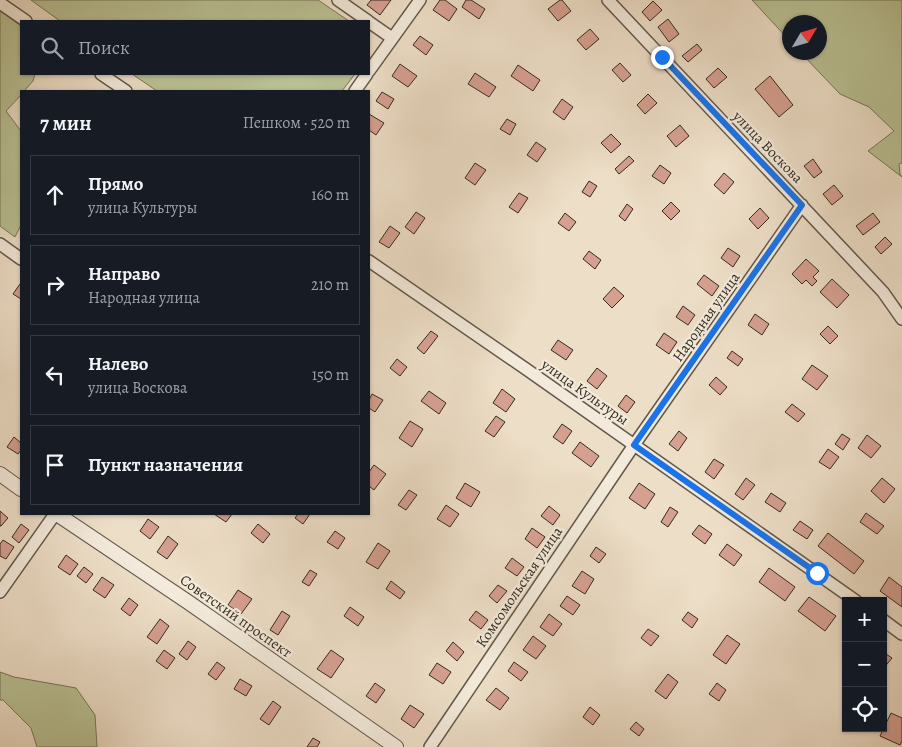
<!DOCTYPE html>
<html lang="ru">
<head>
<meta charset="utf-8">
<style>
  :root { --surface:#171b24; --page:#242831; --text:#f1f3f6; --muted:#9ea1a6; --line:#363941 }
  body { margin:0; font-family:Alegreya,serif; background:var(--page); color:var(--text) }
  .controls { position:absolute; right:15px; bottom:15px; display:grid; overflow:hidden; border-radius:0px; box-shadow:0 1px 4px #0004 }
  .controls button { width:45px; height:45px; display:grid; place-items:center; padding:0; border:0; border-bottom:1px solid var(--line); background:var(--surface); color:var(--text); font:25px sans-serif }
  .compass { position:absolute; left:782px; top:15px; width:45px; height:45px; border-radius:50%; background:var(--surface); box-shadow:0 1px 4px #0004; rotate:52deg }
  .stop { position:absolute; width:15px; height:15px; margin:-11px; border:4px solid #1a73e8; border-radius:50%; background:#fff }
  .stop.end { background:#1a73e8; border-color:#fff; box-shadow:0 1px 5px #0008 }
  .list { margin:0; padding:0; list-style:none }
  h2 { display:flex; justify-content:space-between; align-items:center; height:65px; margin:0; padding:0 20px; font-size:21px }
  h2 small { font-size:16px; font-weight:400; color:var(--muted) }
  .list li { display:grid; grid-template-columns:32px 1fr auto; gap:15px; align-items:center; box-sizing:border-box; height:80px; margin:0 10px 10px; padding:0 10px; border:1px solid var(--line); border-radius:0px }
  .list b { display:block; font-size:19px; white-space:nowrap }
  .list p { margin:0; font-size:16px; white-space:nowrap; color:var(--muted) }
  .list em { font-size:16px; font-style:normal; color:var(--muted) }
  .icon { flex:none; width:28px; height:28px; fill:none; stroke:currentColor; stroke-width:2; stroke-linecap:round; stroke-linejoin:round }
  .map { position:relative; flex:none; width:902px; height:747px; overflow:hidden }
  .search { position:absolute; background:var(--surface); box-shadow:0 1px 4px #0004; left:20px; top:20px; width:350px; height:55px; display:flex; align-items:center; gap:12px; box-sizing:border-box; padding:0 18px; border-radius:0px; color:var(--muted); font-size:19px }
  .panel { position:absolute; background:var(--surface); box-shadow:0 1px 4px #0004; left:20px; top:90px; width:350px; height:425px; border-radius:0px }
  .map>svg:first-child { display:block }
  .green { fill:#b9c194; stroke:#76765a }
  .building { fill:#d6a091; stroke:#342b21 }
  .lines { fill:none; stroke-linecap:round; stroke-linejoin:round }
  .minor-casing { stroke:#62584a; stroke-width:14 }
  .tertiary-casing { stroke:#62584a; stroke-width:16 }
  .minor { stroke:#f3eadb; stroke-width:11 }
  .tertiary { stroke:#f3eadb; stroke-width:14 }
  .route { stroke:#1a73e8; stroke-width:6 }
  .labels { text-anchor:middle; stroke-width:4.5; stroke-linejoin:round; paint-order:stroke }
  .street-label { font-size:15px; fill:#342b21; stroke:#f3eadb }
</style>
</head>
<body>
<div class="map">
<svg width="902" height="747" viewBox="0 0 902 747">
  <rect width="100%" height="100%" fill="#eddec7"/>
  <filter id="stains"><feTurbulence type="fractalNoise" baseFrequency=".004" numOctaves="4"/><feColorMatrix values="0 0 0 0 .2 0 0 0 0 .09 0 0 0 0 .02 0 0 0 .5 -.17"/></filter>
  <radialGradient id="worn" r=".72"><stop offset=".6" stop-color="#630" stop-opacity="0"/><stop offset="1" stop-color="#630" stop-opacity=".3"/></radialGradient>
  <path class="green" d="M 31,0 L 318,0 L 349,21 L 60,21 Z
    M 752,0 L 902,0 L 902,163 L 899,164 L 900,174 L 902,177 L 868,151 L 894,131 L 869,107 L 840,94 L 801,53 L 820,52 L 820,22 L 790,22 L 789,40 Z
    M 0,11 L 21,26 L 21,74 L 35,74 L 33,81 L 24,91 L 21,91 L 21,95 L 6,111 L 21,131 L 21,225 L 15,237 L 0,226 Z
    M 132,74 L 355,74 L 342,91 L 157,91 Z
    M 0,672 L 14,677 L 76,688 L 95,715 L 97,747 L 37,747 L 31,728 L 3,700 L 0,700 Z"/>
  <path class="building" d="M 371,0 L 391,0 L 380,15 L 367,5 Z
    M 440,0 L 445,0 L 457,9 L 449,21 L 433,10 Z
    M 466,0 L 471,0 L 485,9 L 479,19 L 462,7 Z
    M 560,0 L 562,0 L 571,11 L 558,21 L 548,9 Z
    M 653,1 L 662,10 L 650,21 L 642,12 Z
    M 668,19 L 679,34 L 669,42 L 658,27 Z
    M 590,29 L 599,39 L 586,50 L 577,40 Z
    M 420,36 L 433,45 L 426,55 L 413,45 Z
    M 697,44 L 702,50 L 688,62 L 682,56 Z
    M 620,63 L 631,75 L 623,82 L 612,70 Z
    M 400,64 L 417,76 L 408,87 L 392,76 Z
    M 518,65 L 540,80 L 533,91 L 511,76 Z
    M 718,68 L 727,77 L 714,88 L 706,79 Z
    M 475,73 L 496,87 L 489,97 L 468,84 Z
    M 770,76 L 793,105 L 779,117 L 755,89 Z
    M 382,92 L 394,99 L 388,109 L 376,101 Z
    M 648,94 L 657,103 L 645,114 L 637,105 Z
    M 562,99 L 573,107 L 564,120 L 553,112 Z
    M 369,114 L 384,123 L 376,135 L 369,130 Z
    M 507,119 L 516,124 L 510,135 L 500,129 Z
    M 680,125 L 689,136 L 676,147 L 667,136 Z
    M 611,134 L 621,144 L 611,153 L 601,143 Z
    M 536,142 L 546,149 L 537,162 L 527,155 Z
    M 629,156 L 634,161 L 619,174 L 615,169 Z
    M 813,159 L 822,172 L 814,178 L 804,166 Z
    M 475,163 L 486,170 L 475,185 L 465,178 Z
    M 660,165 L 671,173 L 664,184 L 652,176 Z
    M 724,173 L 734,182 L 724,194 L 714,185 Z
    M 589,181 L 597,186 L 590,197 L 582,192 Z
    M 834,185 L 843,196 L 832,205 L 823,194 Z
    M 519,193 L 528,198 L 518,213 L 509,207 Z
    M 671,202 L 680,211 L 671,220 L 662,211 Z
    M 627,204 L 633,209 L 625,221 L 619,216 Z
    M 760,208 L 769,218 L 758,229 L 749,219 Z
    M 416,212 L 425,218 L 414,234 L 405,227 Z
    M 565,213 L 576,222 L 569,231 L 558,223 Z
    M 873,213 L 880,222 L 863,235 L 856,226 Z
    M 390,226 L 400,233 L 389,248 L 379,242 Z
    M 885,237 L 892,244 L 881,254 L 875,247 Z
    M 728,248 L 740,256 L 733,267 L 721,258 Z
    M 589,251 L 601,260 L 595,269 L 583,259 Z
    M 806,259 L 819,271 L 813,277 L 817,281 L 812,286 L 806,280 L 802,284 L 792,274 Z
    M 704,275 L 719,286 L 712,296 L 697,284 Z
    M 832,279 L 849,295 L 837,308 L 820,292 Z
    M 20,284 L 21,284 L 21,299 L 13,294 Z
    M 614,287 L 624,296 L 612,308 L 603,299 Z
    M 683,306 L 695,315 L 688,325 L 676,317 Z
    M 755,314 L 769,324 L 762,335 L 748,325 Z
    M 828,326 L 838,336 L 830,344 L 820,334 Z
    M 431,331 L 438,336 L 424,354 L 417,348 Z
    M 664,333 L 677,342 L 669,354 L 656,345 Z
    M 558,340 L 573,350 L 566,360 L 551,350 Z
    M 732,351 L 743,359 L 738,366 L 727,358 Z
    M 397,359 L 407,367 L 400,376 L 390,368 Z
    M 812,365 L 828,376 L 817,390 L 802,379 Z
    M 597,368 L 607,376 L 597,389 L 587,381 Z
    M 716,377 L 727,387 L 720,395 L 709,385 Z
    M 502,389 L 515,399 L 506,412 L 493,403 Z
    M 429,391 L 446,403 L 439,414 L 421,401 Z
    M 372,394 L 383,400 L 375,412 L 369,408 L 369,400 Z
    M 626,395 L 635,402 L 627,413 L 618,406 Z
    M 792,404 L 805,414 L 798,422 L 785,412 Z
    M 496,416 L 505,422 L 494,437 L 485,431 Z
    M 410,421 L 423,429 L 412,447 L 399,438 Z
    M 562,424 L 572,431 L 563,444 L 553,437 Z
    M 679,431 L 687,438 L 678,451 L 669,444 Z
    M 842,434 L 850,439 L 843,450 L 835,444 Z
    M 867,435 L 881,446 L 871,458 L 858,448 Z
    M 14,437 L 21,443 L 21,450 L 18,454 L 7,447 Z
    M 580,442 L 599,456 L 591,467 L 572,453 Z
    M 828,449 L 839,457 L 830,469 L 819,462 Z
    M 714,459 L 724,465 L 714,479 L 705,472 Z
    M 374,465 L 386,474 L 374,490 L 369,486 L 369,472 Z
    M 746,478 L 755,485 L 743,500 L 735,494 Z
    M 882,478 L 895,489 L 884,503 L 871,491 Z
    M 465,483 L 480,492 L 471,507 L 456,498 Z
    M 639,483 L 655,494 L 645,509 L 629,498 Z
    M 409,490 L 417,495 L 406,510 L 398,505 Z
    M 771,493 L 786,503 L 780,512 L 765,502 Z
    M 446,505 L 459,514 L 450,527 L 437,519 Z
    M 549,506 L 560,515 L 553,525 L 541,516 Z
    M 670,507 L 678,512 L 668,527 L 661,522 Z
    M 0,511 L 8,518 L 1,526 L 0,526 Z
    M 866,513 L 884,526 L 877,534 L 860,522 Z
    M 214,514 L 232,514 L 226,522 Z
    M 298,514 L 310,514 L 303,524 L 295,518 Z
    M 148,519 L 159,527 L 150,539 L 140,531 Z
    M 800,521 L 813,530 L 807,539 L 793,530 Z
    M 21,524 L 29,530 L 19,543 L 12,537 Z
    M 258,524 L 270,534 L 263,543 L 251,533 Z
    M 699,525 L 712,534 L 705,544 L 692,534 Z
    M 532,528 L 545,537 L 537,548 L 525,539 Z
    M 335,531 L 345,538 L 338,549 L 327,542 Z
    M 828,533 L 864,561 L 854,574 L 818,546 Z
    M 168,536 L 178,544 L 167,559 L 157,552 Z
    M 3,540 L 14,547 L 6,559 L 0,556 L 0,544 Z
    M 378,543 L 390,551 L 378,569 L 366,562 Z
    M 727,544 L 742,555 L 734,566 L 719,555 Z
    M 596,547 L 606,554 L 599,563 L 590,556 Z
    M 66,555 L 78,564 L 70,575 L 58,567 Z
    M 512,558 L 524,567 L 517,576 L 505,568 Z
    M 84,567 L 93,574 L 86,583 L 77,576 Z
    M 769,568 L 795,587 L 785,601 L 759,582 Z
    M 310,570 L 317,574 L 309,586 L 302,582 Z
    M 582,571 L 594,579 L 585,594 L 572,586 Z
    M 102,577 L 114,585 L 105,598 L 93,590 Z
    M 889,577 L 902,587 L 902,607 L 880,591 Z
    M 391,581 L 405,592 L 400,599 L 386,589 Z
    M 498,585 L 507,591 L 497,603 L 489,596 Z
    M 238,590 L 252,599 L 241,614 L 228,605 Z
    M 567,596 L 580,605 L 573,615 L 560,606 Z
    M 809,597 L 836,616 L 825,631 L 798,611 Z
    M 129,598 L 138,605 L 130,616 L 121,609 Z
    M 350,607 L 364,617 L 358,626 L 344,616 Z
    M 282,611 L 290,616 L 278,635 L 270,630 Z
    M 476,611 L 488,620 L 481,629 L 469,620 Z
    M 688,612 L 698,619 L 692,628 L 682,620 Z
    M 549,614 L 562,624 L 553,636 L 540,627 Z
    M 160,619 L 169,626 L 157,644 L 147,637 Z
    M 648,629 L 659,636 L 651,646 L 641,638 Z
    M 727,635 L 740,644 L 726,664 L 713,655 Z
    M 533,636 L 546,646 L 536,659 L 523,650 Z
    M 188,641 L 196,647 L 187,660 L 179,654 Z
    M 453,642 L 464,652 L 457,661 L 446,651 Z
    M 164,650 L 175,658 L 167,669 L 156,661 Z
    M 331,650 L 344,659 L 331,678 L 317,669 Z
    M 883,652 L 892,658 L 883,669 Z
    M 217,662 L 225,668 L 216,680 L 208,674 Z
    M 514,662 L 528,672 L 521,681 L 508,671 Z
    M 437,663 L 451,672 L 443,684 L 429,675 Z
    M 668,674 L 678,682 L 666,699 L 655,691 Z
    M 240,679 L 252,686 L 246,696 L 234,689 Z
    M 375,683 L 385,690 L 376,703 L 366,696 Z
    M 717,683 L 726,690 L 719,701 L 709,694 Z
    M 496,688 L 509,698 L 500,710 L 486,700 Z
    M 273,701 L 281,707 L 269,725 L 260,719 Z
    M 410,705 L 424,714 L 414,728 L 401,719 Z
    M 590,707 L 600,715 L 593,725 L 583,717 Z
    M 891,713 L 902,718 L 902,741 L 900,745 L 880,736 Z
    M 636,722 L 644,729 L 639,736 L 630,729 Z
    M 313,738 L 320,742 L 317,747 L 307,747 Z"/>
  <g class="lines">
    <g class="minor-casing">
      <path id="minor" d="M 338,0 L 368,21
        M 608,0 L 883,292 L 902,319
        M 0,3 L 26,21
        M 369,22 L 392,38
        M 369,71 L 420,0
        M 101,74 L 126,91
        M 355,91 L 367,74
        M 0,244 L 21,259
        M 369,261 L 526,369 L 856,601
        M 0,592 L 55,514
        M 883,620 L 902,634
        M 430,747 L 634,445 L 802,205"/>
    </g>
    <g class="tertiary-casing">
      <path id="tertiary" d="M 0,474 L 21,489
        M 57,514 L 188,602 L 396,747"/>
    </g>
    <use href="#minor" class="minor"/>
    <use href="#tertiary" class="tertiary"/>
  </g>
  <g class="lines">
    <path class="route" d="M 662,57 L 802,205 L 634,445 L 817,573"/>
  </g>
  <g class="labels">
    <g class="street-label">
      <text transform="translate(768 147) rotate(46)" y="5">улица Воскова</text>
      <text transform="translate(706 317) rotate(-55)" y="5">Народная улица</text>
      <text transform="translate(585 392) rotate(35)" y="5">улица Культуры</text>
      <text transform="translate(519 587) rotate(-56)" y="5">Комсомольская улица</text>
      <text transform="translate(236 616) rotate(35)" y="5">Советский проспект</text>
    </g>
  </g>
  <rect width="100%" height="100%" filter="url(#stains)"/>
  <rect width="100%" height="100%" fill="url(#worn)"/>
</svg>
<div class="controls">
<button>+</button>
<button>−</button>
<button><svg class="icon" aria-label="locate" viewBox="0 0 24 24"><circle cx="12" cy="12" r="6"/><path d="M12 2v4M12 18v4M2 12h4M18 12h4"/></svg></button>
</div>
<svg class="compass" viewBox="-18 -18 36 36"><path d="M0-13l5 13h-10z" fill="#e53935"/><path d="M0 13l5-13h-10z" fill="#9ea1a6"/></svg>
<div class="stop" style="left:817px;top:573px"></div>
<div class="stop end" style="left:662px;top:57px"></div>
<div class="search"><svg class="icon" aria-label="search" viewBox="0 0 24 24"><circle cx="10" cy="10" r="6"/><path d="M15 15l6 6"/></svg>Поиск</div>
<section class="panel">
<h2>7 мин<small>Пешком · 520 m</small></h2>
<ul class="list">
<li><svg class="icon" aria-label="ahead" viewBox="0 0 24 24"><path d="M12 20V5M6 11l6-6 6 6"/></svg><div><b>Прямо</b><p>улица Культуры</p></div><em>160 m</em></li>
<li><svg class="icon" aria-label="right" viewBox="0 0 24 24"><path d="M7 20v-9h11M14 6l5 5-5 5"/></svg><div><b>Направо</b><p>Народная улица</p></div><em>210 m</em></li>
<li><svg class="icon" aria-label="left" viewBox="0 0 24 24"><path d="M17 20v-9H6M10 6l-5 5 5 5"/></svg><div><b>Налево</b><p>улица Воскова</p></div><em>150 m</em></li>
<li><svg class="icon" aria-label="arrive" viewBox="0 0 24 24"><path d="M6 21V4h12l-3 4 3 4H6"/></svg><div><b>Пункт назначения</b></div></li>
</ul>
</section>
</div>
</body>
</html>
